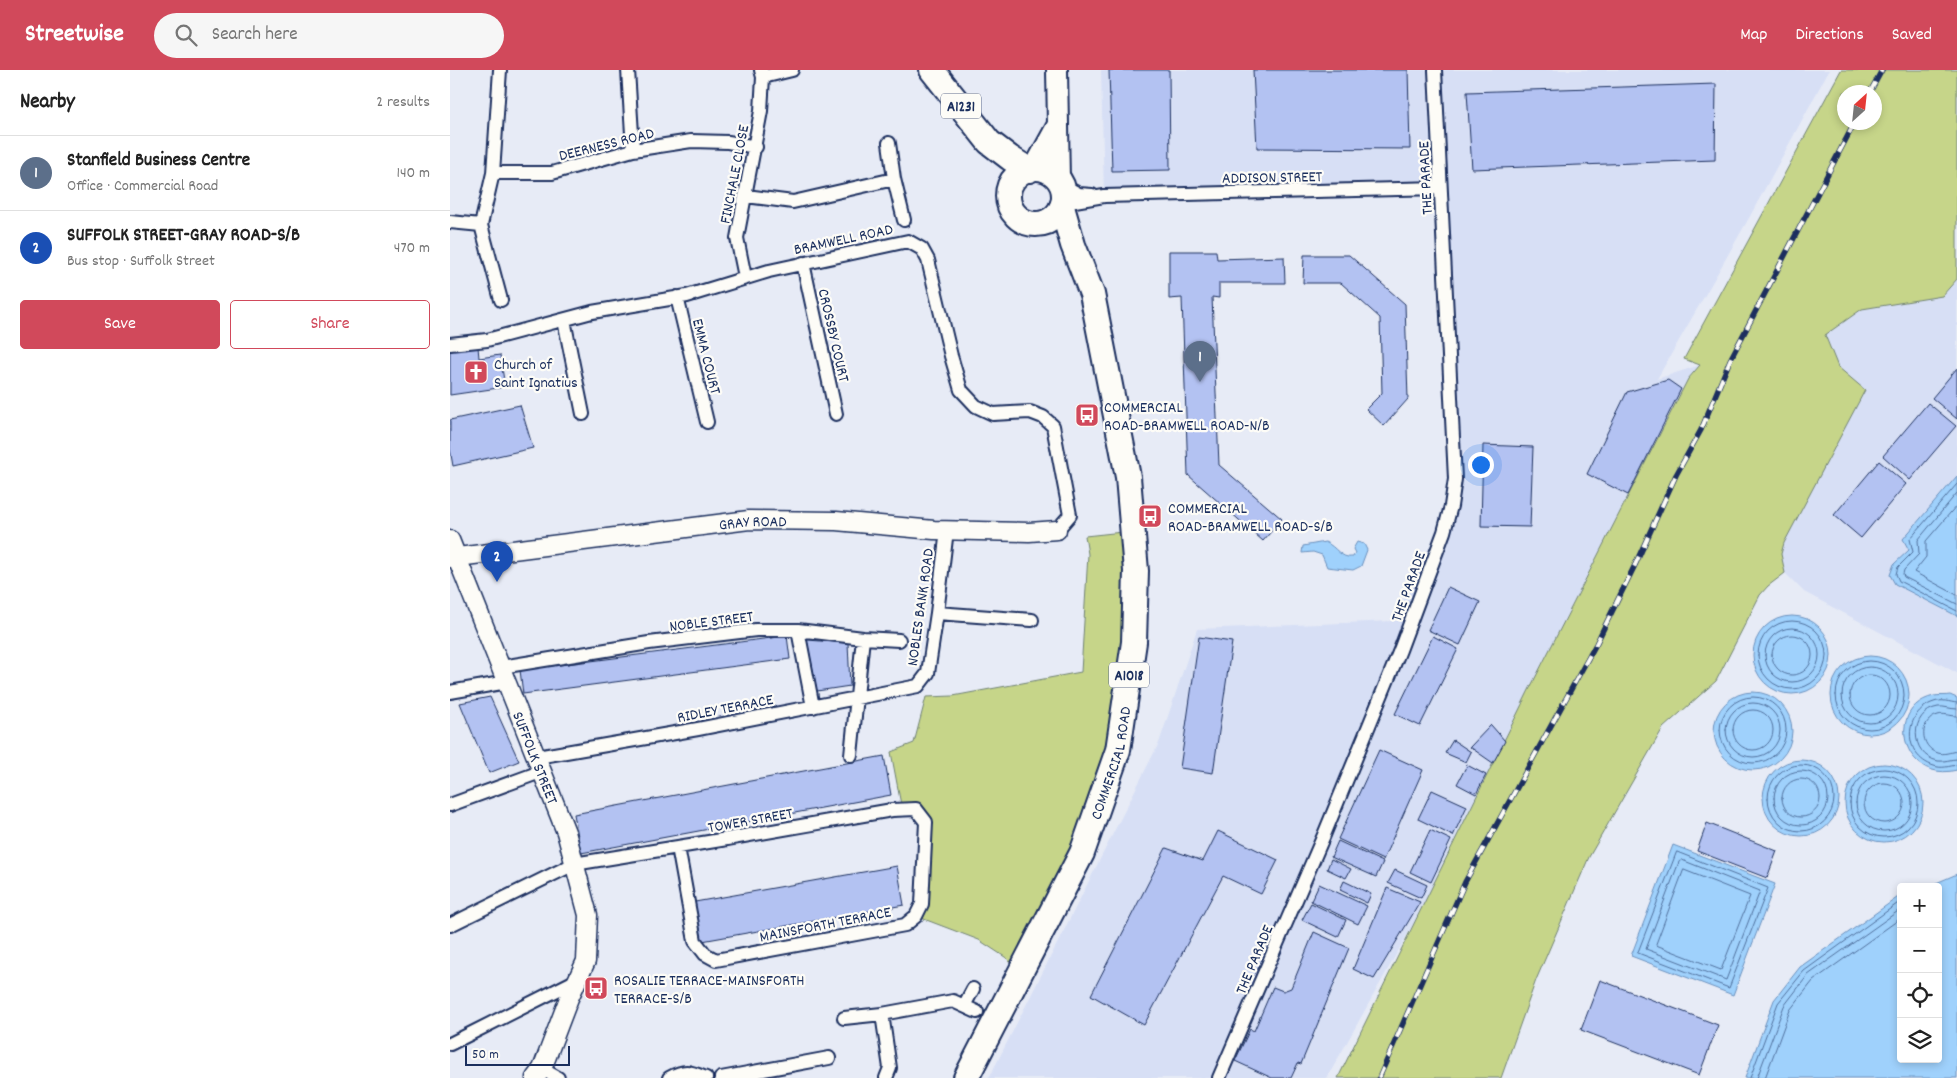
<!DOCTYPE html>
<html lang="en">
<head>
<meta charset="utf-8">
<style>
  :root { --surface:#fff; --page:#f6f6f6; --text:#222; --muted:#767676; --line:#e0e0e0; --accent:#d1495b }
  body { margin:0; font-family:Dekko,sans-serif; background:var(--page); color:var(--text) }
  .controls { position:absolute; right:15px; bottom:15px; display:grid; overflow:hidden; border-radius:5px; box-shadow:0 2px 8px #0003 }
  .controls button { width:45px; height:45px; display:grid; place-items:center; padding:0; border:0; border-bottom:1px solid var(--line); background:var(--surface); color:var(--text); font:25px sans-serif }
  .compass { position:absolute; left:1387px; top:15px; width:45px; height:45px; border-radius:50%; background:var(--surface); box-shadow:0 2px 8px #0003; rotate:27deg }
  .scale { position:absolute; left:15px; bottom:12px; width:105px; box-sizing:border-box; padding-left:5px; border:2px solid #1b2f5e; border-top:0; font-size:14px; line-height:18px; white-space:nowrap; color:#1b2f5e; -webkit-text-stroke:4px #fdfcf7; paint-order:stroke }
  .you { position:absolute; left:1030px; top:394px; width:18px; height:18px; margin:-12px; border:4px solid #fff; border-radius:50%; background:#1a73e8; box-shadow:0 0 0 8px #1a73e833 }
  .badge { display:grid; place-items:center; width:32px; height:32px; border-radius:50%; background:var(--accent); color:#fff; font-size:16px; font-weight:700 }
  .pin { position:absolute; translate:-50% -41px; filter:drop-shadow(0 1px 2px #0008) }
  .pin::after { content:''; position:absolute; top:26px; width:18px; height:15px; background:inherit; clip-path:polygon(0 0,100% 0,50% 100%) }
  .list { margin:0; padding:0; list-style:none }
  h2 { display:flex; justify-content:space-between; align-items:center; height:65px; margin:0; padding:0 20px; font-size:21px }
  h2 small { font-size:16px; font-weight:400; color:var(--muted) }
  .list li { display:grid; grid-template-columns:32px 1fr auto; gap:15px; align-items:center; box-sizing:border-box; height:75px; padding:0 20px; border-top:1px solid var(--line) }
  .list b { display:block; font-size:19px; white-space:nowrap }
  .list p { margin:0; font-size:16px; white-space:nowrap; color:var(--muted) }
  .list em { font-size:16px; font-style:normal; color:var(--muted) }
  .actions { display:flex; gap:10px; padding:15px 20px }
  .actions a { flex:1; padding:11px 0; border:1px solid var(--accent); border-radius:5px; text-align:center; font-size:18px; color:var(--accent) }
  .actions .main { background:var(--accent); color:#fff }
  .icon { flex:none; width:28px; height:28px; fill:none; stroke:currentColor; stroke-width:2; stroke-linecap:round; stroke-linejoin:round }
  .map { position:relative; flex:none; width:1507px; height:1008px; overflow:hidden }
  header { display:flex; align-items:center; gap:30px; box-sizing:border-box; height:70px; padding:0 25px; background:var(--accent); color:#fff }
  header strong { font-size:24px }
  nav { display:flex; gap:28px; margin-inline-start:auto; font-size:18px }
  .search { width:350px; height:45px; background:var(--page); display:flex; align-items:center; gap:12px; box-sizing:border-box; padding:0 18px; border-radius:28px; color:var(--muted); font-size:19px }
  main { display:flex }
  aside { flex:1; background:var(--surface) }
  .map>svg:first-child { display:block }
  .built { fill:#d7dff5 }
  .green { fill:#c6d589; stroke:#708274; fill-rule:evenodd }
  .water { fill:#9fd1fc; stroke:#6a90bd }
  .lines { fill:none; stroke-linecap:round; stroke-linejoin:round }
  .shore { stroke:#50709d; stroke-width:1 }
  .building { fill:#b3c2f2; stroke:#1b2f5e }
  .street-casing { stroke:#1b2f5e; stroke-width:16 }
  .secondary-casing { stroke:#1b2f5e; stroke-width:21 }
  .primary-casing { stroke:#1b2f5e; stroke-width:24 }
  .highway-casing { stroke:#1b2f5e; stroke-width:28 }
  .street { stroke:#fdfcf7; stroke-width:12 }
  .secondary { stroke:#fdfcf7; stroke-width:18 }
  .primary { stroke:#fdfcf7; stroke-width:20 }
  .highway { stroke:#fdfcf7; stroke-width:24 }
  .rail-casing { stroke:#1b2f5e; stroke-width:5.5 }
  .rail { stroke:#fdfcf7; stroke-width:4; stroke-dasharray:11; stroke-linecap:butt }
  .labels { text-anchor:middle; stroke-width:4.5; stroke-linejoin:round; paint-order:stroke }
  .shield { fill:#fdfcf7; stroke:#5f6c8c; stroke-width:1 }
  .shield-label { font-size:15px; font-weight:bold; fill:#1b2f5e }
  .street-label { font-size:16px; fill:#1b2f5e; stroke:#fdfcf7 }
  .poi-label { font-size:16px; fill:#1b2f5e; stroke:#fdfcf7; text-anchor:start }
</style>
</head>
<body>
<header>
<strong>Streetwise</strong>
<div class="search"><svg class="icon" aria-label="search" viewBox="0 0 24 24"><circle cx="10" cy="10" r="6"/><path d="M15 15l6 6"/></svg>Search here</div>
<nav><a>Map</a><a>Directions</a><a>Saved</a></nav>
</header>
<main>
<aside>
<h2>Nearby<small>2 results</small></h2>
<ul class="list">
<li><span class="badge" style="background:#5c6f8a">1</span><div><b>Stanfield Business Centre</b><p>Office · Commercial Road</p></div><em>140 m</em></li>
<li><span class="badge" style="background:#1a4fb4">2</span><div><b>SUFFOLK STREET-GRAY ROAD-S/B</b><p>Bus stop · Suffolk Street</p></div><em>470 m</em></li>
</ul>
<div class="actions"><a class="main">Save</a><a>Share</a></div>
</aside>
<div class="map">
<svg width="1507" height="1008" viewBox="0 0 1507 1008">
  <rect width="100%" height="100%" fill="#e7ebf6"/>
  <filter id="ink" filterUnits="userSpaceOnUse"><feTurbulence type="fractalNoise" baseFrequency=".02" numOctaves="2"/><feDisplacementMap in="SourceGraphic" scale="10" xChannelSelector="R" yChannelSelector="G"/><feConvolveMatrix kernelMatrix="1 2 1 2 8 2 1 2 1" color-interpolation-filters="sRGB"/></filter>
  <g filter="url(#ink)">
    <path class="built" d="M 651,0 L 1379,0 L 1299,148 L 1207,309 L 1250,295 L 1238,309 L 1079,620 L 980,824 L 877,1008 L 539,1008 L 709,673 L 747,559 L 943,551 L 1001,436 L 990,118 L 654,126 Z
      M 1507,209 L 1507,603 L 1354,522 L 1335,503 L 1331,484 L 1388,297 L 1375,265 L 1412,239 L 1492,226 Z"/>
    <path class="green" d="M 1391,0 L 1507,0 L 1507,209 L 1492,226 L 1412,239 L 1375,265 L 1388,297 L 1415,320 L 1334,473 L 1331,484 L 1335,503 L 1318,516 L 1310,525 L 1266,611 L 1213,658 L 1139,787 L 1086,910 L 1051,1008 L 888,1008 L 1079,620 L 1238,309 L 1250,295 L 1234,289 ZM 1394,22 L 1424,22 L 1424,52 L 1394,52 Z
      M 682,461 L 668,680 L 568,908 L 558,889 L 529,870 L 466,846 L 476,752 L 466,739 L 452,740 L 441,682 L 464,673 L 476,627 L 503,626 L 631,602 L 638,484 L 635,466 Z"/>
    <path class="water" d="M 1507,406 L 1507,546 L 1445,514 L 1440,505 L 1444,494 L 1459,480 L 1453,469 Z
      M 875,472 C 887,477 890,489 903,487 L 905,483 L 903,479 L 907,472 L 914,474 L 917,480 L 911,496 L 903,500 L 877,497 L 872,485 L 863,482 L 852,483 L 853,476 Z
      M1303 585a39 39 0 1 1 78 0a39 39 0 1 1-78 0Z
      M1381 625a39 39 0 1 1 78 0a39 39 0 1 1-78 0Z
      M1264 661a39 39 0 1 1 78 0a39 39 0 1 1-78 0Z
      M 1500,625 L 1507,628 L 1507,700 C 1452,714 1434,637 1484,626 C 1489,625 1495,626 1500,625 Z
      M1313 728a38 38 0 1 1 76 0a38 38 0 1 1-76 0Z
      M1395 733a39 39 0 1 1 78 0a39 39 0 1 1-78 0Z
      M 1223,775 L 1325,814 L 1283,925 L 1181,886 Z
      M 1507,804 L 1507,1008 L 1295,1008 L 1324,930 L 1350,897 L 1451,825 L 1451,989 L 1488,989 L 1488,817 L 1477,817 Z"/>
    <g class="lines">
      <path class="shore" d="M 1507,414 L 1460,469 L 1463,482 L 1448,497 L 1446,504 L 1449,511 L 1507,541
        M 1507,423 L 1468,470 L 1469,484 L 1454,500 L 1453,504 L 1454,507 L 1507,534
        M 1507,435 L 1476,471 L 1476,487 L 1464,502 L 1507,525
        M1308 585a34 34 0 1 1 68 0a34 34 0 1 1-68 0Z
        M1315 585a27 27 0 1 1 54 0a27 27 0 1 1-54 0Z
        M1322 585a20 20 0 1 1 40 0a20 20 0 1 1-40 0Z
        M1386 625a34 34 0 1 1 68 0a34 34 0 1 1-68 0Z
        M1392 625a28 28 0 1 1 56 0a28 28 0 1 1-56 0Z
        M1400 625a20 20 0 1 1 40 0a20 20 0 1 1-40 0Z
        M1270 660a33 33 0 1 1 66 0a33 33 0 1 1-66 0Z
        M1276 660a27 27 0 1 1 54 0a27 27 0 1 1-54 0Z
        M 1507,633 C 1499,632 1492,629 1484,632 C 1453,642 1452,686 1484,696 C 1492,699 1499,696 1507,695
        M 1507,639 C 1500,639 1494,636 1488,637 C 1459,642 1459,685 1488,691 C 1495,692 1500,689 1507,689
        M1283 660a20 20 0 1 1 40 0a20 20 0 1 1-40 0Z
        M 1507,646 C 1500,646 1494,643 1488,645 C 1469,650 1469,677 1488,683 C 1494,685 1500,682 1507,681
        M1318 728a33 33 0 1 1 66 0a33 33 0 1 1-66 0Z
        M1400 733a34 34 0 1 1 68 0a34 34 0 1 1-68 0Z
        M1324 728a27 27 0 1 1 54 0a27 27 0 1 1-54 0Z
        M1406 733a28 28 0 1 1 56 0a28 28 0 1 1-56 0Z
        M1332 728a19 19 0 1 1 38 0a19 19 0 1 1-38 0Z
        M1414 733a20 20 0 1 1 40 0a20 20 0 1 1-40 0Z
        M 1227,782 L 1318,818 L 1279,918 L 1188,883 Z
        M 1232,790 L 1310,821 L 1276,910 L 1196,879 L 1229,792 Z
        M 1234,800 L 1300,826 L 1271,900 L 1206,875 Z
        M 1300,1008 L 1328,933 L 1354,901 L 1451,831
        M 1307,1008 L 1334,936 L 1358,905 L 1451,839
        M 1315,1008 L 1340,940 L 1363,911 L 1451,848"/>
    </g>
    <path class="building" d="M 659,0 L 719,0 L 720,100 L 662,101 Z
      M 803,0 L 958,0 L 960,79 L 807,78 Z
      M 1266,14 L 1265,90 L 1022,99 L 1017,22 Z
      M 719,181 L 766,181 L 767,189 L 834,187 L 835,213 L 769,213 L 769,228 L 762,227 L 769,395 L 832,449 L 813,471 L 738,405 L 732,228 L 719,229 Z
      M 854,185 L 899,185 L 955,234 L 958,329 L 934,356 L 916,339 L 932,323 L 930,248 L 891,213 L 853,213 Z
      M 28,277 L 29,288 L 50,285 L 55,317 L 0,325 L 0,281 Z
      M 1507,298 L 1507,349 L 1482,328 Z
      M 1218,310 L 1231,319 L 1178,425 L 1137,404 L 1177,322 Z
      M 1478,333 L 1506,356 L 1460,410 L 1433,386 Z
      M 70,335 L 83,378 L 3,396 L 0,379 L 0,350 Z
      M 1033,375 L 1083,377 L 1080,457 L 1031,456 Z
      M 1429,391 L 1456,414 L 1411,468 L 1384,445 Z
      M 998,517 L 1030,532 L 1010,575 L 978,560 Z
      M 337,566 L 340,589 L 73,624 L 70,600 Z
      M 983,566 L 1008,579 L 970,656 L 945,644 Z
      M 749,567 L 782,572 L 763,703 L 730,698 Z
      M 357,570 L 398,573 L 400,616 L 367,621 Z
      M 40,627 L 69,691 L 39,703 L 10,633 Z
      M 1041,655 L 1055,671 L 1043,693 L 1020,677 Z
      M 1003,670 L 1021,682 L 1016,692 L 995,683 Z
      M 929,680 L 973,700 L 933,790 L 888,769 Z
      M 434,686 L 441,725 L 131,783 L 124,744 Z
      M 1017,695 L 1036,705 L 1026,724 L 1007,714 Z
      M 982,720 L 1017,736 L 1003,766 L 968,749 Z
      M 1257,753 L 1327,781 L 1317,808 L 1247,781 Z
      M 980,760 L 1001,770 L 981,812 L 960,802 Z
      M 768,761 L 828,790 L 811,824 L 773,806 L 694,955 L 641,925 L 716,778 L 753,791 Z
      M 888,771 L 933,792 L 926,807 L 881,787 Z
      M 881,789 L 901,799 L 896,808 L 877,799 Z
      M 447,796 L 454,835 L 252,871 L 245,832 Z
      M 945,800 L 977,815 L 971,828 L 938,813 Z
      M 894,811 L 921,824 L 917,833 L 890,820 Z
      M 869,814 L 917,836 L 908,854 L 861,831 Z
      M 937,818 L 970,832 L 924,909 L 903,899 Z
      M 861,833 L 896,850 L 888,867 L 852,850 Z
      M 864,862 L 899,878 L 851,994 L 848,993 L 841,1008 L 822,1008 L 785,991 L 800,959 L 804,961 L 823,917 L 833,921 L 841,918 Z
      M 1150,910 L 1268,955 L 1249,1005 L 1131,960 Z"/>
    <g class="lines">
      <g class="street-casing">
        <path id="street" d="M 50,0 L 43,103 L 31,155 L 51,230
          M 178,0 L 183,80
          M 313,7 L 342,0
          M 439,73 L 444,109 L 454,150
          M 43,103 L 102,103 L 183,80 L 241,71 L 278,72 L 306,77
          M 612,115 L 629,124 L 642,125
          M 296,126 L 343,132 L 444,109
          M 613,133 L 654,126 L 990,118
          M 0,152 L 31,155
          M 353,193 L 386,344
          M 295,207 L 287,168 L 311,41 L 313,7 L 311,0
          M 227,227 L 257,352
          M 114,250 L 133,344
          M 0,274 L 37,270 L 142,242 L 237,226 L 319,201 L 458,171 L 472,179 L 478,190 L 501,286 L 511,320 L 526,336 L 543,344 L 580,342 L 593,347 L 603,356 L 620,445 L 607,460
          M 487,543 L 582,550
          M 348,560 L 363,637
          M 51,597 L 199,573 L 306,560 L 348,560 L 413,568 L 449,570
          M 0,622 L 57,612
          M 401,685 L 413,568
          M 87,687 L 248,659 L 468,616 L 478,603 L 487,543 L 497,460
          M 0,735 L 93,701
          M 0,855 L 124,794 L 277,769 L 442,740 L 466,739 L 476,752 L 472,834 L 466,846 L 455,855 L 266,890 L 255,884 L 245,871 L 228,777
          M 514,936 L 523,919
          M 432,944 L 440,998 L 436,1008
          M 394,948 L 432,944 L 503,931 L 527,942
          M 0,974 L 127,910
          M 92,999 L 108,1008
          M 219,1008 C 235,999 239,1001 256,1008
          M 271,1008 L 379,988
          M 769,1008 L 874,765 L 950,580 L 994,462 L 1001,436 L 1005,409 L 985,0"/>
      </g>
      <g class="secondary-casing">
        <g id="secondary">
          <path id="s1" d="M 0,470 L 116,762 L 138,845 L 136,891 L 119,928 L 92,999 L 85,1008"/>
          <path id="s2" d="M 0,488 L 299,450 L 386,451 L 484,460 L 579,462 L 607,460"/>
        </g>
      </g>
      <g class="primary-casing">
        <path id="primary" d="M 607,0 L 609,110
          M 584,98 L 607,56"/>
      </g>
      <g class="highway-casing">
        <g id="highway">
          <path d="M 482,0 L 539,72 L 560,88 L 579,100"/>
          <circle cx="586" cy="126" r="28"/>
          <path id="s3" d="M 516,1008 L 632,783 L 668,680 L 684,572 L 686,501 L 678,407 L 642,224 L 623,175 L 612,137"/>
        </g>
      </g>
      <use href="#street" class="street"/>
      <use href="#secondary" class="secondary"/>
      <use href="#primary" class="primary"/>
      <use href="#highway" class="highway"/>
      <g class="rail-casing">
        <path id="rail" d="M 1420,22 L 1432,0
          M 929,1008 L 1015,812 L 1146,574 L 1185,495 L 1226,405 L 1251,360 L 1280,290 L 1405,52"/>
      </g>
      <use href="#rail" class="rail"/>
    </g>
  </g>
  <defs>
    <g id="church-square" transform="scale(1.25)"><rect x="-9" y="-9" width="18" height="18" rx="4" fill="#d1495b" stroke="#fdfcf7"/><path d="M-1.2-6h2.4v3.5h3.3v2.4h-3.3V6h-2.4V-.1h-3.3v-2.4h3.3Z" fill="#fff"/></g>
    <g id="bus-square" transform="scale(1.25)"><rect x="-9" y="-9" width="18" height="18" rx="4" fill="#d1495b" stroke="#fdfcf7"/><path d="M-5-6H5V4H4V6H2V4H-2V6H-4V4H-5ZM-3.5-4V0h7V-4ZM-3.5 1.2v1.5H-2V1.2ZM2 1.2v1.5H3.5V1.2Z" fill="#fff"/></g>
  </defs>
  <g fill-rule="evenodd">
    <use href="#church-square" x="26" y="302"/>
    <use href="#bus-square" x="637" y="345"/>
    <use href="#bus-square" x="700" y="446"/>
    <use href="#bus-square" x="146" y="918"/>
  </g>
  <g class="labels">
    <g class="shield">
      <rect x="491" y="23.5" width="40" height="25" rx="4"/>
      <rect x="659" y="592.5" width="40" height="25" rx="4"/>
    </g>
    <g class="shield-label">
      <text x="511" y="41">A1231</text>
      <text x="679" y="610">A1018</text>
    </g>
    <g class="street-label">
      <text transform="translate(156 73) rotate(-14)" y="6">DEERNESS ROAD</text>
      <text transform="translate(283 104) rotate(-79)" y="6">FINCHALE CLOSE</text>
      <text transform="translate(822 106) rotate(-1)" y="6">ADDISON STREET</text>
      <text transform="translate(974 108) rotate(-93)" y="6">THE PARADE</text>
      <text transform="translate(393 168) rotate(-12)" y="6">BRAMWELL ROAD</text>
      <text transform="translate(385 265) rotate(77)" y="6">CROSSBY COURT</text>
      <text transform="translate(258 286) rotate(76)" y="6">EMMA COURT</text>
      <text dy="6" stroke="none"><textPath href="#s2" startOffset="305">GRAY ROAD</textPath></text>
      <text transform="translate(957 516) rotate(-70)" y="6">THE PARADE</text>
      <text transform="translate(469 537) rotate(-82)" y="6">NOBLES BANK ROAD</text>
      <text transform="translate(261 550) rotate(-7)" y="6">NOBLE STREET</text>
      <text transform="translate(275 637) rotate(-11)" y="6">RIDLEY TERRACE</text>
      <text dy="6" stroke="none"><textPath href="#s1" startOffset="234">SUFFOLK STREET</textPath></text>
      <text dy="6" stroke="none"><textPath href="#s3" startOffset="348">COMMERCIAL ROAD</textPath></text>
      <text transform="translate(300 749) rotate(-10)" y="6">TOWER STREET</text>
      <text transform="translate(375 853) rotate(-11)" y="6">MAINSFORTH TERRACE</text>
      <text transform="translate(803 889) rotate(-67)" y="6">THE PARADE</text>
    </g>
    <g class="poi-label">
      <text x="44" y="299">Church of<tspan x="44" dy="18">Saint Ignatius</tspan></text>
      <text x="654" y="342">COMMERCIAL<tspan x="654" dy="18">ROAD-BRAMWELL ROAD-N/B</tspan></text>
      <text x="718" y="443">COMMERCIAL<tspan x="718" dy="18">ROAD-BRAMWELL ROAD-S/B</tspan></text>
      <text x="164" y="915">ROSALIE TERRACE-MAINSFORTH<tspan x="164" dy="18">TERRACE-S/B</tspan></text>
    </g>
  </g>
</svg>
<div class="controls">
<button>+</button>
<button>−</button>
<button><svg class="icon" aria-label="locate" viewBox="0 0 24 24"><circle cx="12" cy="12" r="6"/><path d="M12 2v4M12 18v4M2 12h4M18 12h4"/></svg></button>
<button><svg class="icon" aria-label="layers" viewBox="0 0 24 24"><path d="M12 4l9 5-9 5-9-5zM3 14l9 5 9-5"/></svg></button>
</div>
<svg class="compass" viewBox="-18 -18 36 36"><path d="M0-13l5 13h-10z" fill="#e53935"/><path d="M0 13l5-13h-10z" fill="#767676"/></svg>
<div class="scale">50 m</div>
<div class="you"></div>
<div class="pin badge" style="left:750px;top:312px;background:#5c6f8a">1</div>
<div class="pin badge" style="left:47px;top:512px;background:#1a4fb4">2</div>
</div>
</main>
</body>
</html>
